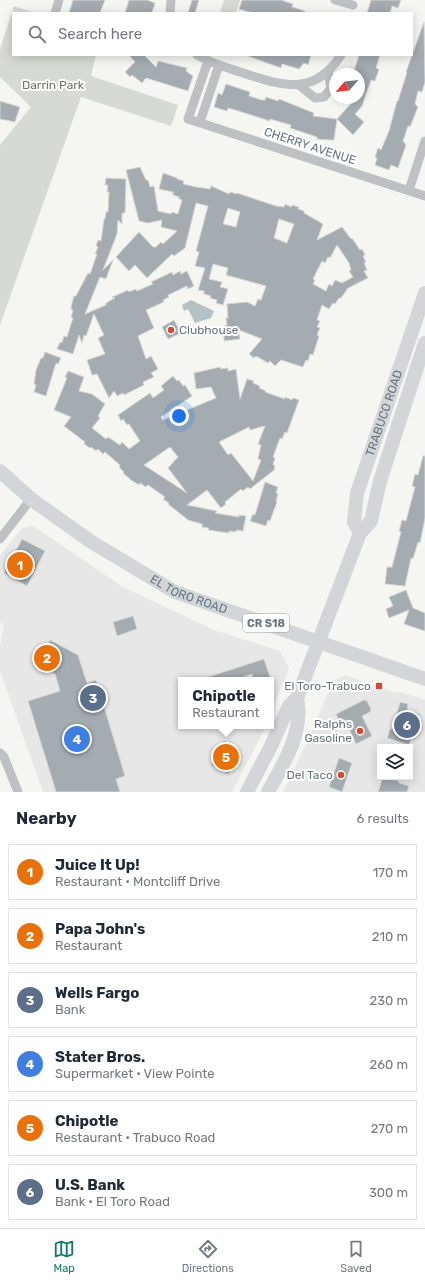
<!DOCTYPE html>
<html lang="en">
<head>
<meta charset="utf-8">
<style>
  :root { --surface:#fff; --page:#f6f6f7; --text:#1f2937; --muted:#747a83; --line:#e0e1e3; --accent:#0f766e }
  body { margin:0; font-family:Rubik,sans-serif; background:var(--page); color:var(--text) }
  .controls { position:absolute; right:12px; bottom:12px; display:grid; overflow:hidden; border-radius:0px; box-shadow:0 2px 10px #0003 }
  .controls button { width:36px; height:36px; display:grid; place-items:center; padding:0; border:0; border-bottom:1px solid var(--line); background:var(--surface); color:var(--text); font:20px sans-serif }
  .compass { position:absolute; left:329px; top:68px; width:36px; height:36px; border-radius:50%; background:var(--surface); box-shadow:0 2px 10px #0003; rotate:242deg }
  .you { position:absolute; left:179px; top:416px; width:14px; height:14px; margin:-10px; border:3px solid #fff; border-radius:50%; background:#1a73e8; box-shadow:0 0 0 6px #1a73e833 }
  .badge { display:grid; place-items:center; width:26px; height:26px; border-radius:50%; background:var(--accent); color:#fff; font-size:13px; font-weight:700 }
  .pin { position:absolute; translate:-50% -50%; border:2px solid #fff; box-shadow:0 1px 4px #0006 }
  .popup { position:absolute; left:178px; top:677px; width:96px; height:52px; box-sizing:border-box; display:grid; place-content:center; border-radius:0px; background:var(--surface); filter:drop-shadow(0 1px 3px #0005); font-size:13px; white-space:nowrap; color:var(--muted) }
  .popup b { font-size:15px; color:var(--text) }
  .popup::after { content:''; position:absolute; left:50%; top:100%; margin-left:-8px; border:8px solid transparent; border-top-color:var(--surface) }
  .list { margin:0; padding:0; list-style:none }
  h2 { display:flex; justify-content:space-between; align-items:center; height:52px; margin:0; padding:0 16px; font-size:17px }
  h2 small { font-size:13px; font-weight:400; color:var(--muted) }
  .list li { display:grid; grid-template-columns:26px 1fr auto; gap:12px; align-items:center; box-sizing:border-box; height:56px; margin:0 8px 8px; padding:0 8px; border:1px solid var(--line); border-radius:0px }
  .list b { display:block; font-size:15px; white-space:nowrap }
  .list p { margin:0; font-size:13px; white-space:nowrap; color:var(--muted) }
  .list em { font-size:13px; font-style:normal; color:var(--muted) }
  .icon { flex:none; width:22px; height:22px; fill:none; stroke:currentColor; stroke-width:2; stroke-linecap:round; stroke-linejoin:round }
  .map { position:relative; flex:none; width:425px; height:792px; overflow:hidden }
  .search { position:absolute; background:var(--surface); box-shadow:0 2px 10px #0003; left:12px; right:12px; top:12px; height:44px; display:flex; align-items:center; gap:10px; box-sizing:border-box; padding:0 14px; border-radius:0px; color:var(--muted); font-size:15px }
  .sheet { height:436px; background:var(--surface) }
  nav { display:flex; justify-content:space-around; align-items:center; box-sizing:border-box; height:56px; border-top:1px solid var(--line); background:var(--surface); font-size:11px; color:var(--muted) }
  nav a { display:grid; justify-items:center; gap:2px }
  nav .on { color:var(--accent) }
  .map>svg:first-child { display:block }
  .built { fill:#e6e7e6; fill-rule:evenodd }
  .green { fill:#d5dad2 }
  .water { fill:#b5c1c4 }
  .building { fill:#a5acb1; stroke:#d7d7d5; fill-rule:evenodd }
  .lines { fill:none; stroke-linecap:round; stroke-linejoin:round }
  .street { stroke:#bdc1c4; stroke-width:9 }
  .primary { stroke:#d2d6d9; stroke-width:14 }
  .poi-dot { fill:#d14c36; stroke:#fff; stroke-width:1.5 }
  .labels { text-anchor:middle; stroke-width:4; stroke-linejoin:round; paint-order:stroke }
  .shield { fill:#fff; stroke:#95a0a6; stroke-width:1 }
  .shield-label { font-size:11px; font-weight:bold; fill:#677780 }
  .park-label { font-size:12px; fill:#6b7865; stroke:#fff }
  .street-label { font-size:12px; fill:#677780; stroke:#fff }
  .poi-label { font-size:12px; fill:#677780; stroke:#fff; text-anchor:end }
</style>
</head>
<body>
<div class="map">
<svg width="425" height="792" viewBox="0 0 425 792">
  <rect width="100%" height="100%" fill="#f5f5f2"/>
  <path class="built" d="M 33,526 L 123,587 L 214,630 L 280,651 L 289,668 L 271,713 L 271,680 L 181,680 L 181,726 L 266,726 L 232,792 L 43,792 L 0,671 L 0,646 L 4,625 L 0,622 L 0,555 L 22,528 Z
    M 345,675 L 386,690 L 404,693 L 425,700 L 425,792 L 283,792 L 313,729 L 332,682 ZM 380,747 L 410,747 L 410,777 L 380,777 Z"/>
  <path class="green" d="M 224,0 L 240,0 L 236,13 L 220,13 Z
    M 14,6 L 35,13 L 13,13 L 13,55 L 96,55 L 91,76 L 178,105 L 171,126 L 81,97 L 0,325 L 0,145 L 31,107 L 0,77 L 0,49 Z"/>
  <path class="water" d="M 191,300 L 214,311 L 211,318 L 195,323 L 188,309 L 184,311 L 182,305 Z"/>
  <path class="building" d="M 73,0 L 105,0 L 100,13 L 69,13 Z
    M 129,0 L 147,0 L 155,3 L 152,13 L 125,13 Z
    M 192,0 L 199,0 L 195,13 L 188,13 Z
    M 242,0 L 281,0 L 293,4 L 292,7 L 305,11 L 305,13 L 252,13 L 239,9 Z
    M 371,0 L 401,0 L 398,8 L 392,6 L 390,13 L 367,13 Z
    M 424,22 L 425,82 L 422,92 L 418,91 L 415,104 L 418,107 L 410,127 L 408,126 L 403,141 L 406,145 L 398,168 L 391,165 L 389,170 L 375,165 L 377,158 L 375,157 L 378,148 L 381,150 L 389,131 L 397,101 L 398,101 L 407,72 L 406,72 Z
    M 129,55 L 144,55 L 156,67 L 158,61 L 187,68 L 186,71 L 193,76 L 188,91 L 146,78 L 142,83 L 132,75 L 130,77 L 125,72 L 135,62 Z
    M 245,55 L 311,55 L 308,65 L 304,63 L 299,69 L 282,64 L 281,68 Z
    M 359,55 L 380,55 L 376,68 L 379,69 L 375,81 L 371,80 L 362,106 L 355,114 L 364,122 L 353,135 L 337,119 L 334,140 L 330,140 L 317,139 L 317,137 L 290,128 L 291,125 L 270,119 L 270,121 L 232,109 L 228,108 L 227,111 L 214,107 L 218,93 L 222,95 L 226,84 L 250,92 L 249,96 L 262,100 L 265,100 L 266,97 L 278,101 L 279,99 L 314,113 L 313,116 L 337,119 L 356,98 L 359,98 L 359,74 L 353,74 Z
    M 0,101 L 20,107 L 15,122 L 0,119 Z
    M 140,167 L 146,180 L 148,180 L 150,187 L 154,186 L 158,211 L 171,214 L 172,212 L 178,214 L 182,200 L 179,199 L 179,197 L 173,195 L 173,192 L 159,189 L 163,173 L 177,178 L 177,179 L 184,181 L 183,184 L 196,187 L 210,189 L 211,186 L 229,194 L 230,192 L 237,194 L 237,193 L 276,206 L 284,207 L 285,204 L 291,207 L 292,205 L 299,207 L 298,209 L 304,211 L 304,213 L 323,224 L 317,240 L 342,227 L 351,239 L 352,238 L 360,250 L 362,249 L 365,255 L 363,256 L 366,262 L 364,263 L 367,270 L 364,271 L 368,278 L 348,288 L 341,298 L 339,298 L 335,304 L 333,303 L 329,309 L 322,305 L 317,320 L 320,321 L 317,327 L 320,328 L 317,335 L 319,336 L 313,355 L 310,354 L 308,361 L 306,360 L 303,367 L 281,360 L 275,366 L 270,361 L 268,363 L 256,356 L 254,358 L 249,354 L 262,339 L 239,330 L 240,339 L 224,341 L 224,326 L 227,325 L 226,318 L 228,318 L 227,304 L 247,302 L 255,306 L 258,299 L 261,300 L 266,286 L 226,275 L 228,268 L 213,264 L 209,279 L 222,282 L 220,287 L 228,289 L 223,305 L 216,303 L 217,300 L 210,298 L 211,296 L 204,294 L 204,291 L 198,290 L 205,268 L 195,266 L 199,252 L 196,251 L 208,206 L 196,203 L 185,248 L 174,256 L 172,254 L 147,278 L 135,265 L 129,271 L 116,257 L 139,232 L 153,247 L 156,247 L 161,242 L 163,244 L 177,231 L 161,227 L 162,220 L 148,223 L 139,221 L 126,170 ZM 228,208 L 240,212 L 236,227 L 223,224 ZM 279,219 L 294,224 L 287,243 L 274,238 ZM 337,245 L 349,263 L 351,270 L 349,271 L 353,277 L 342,283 L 335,280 L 332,286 L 329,284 L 326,291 L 313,284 L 315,280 L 313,279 L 322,261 L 325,263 L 328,257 L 330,258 Z
    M 106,178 L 126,179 L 125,213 L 122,213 L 122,224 L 118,220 L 117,234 L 103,270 L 113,260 L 106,279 L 100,277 L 85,314 L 106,305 L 106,303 L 115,298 L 112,297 L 117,295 L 128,290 L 129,292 L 136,289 L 137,291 L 153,284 L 151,282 L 172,272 L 173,275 L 180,271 L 181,274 L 187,271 L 194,286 L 188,289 L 187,286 L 168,295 L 169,297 L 163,300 L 164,302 L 146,310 L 154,328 L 138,336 L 146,359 L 151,356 L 158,369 L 151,373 L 154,377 L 143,382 L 144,385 L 124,395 L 123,393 L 117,396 L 114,391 L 109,398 L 97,374 L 92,375 L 87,360 L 105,354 L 98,338 L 104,335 L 94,314 L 86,336 L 84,335 L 82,343 L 79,335 L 73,354 L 57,349 L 60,342 L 62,343 L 64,336 L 67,337 L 71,324 L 73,318 L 71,317 L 73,310 L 71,309 L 72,303 L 74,296 L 76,296 L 88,273 L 90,274 L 97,254 L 95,254 L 98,247 L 96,246 L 98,240 L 101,241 L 104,219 L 105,219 L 106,212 L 108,212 L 109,192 L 107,192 L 108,185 L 105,185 Z
    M 174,320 L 181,333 L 168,339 L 162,327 Z
    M 45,352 L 61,358 L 58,364 L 56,363 L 46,396 L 34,392 L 36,385 L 34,384 L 36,370 L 41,358 L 43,358 Z
    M 220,367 L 221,369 L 228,368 L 228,371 L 236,369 L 240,399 L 247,379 L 254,381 L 253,383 L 260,386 L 259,388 L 266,391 L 265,392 L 285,399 L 285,397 L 292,400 L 293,398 L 299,400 L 287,433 L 285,432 L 282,439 L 280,438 L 273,457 L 275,458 L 273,465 L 275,465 L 274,470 L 250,489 L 248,487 L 243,491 L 241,489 L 225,502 L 226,504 L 221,508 L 207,490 L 187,505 L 217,511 L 215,513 L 239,517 L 239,515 L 246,516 L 243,531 L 236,530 L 236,532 L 229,531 L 229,533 L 208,530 L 209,528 L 202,527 L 202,524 L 188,520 L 168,504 L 169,503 L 163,499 L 165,497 L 148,485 L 146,487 L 140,483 L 139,485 L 131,480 L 123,473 L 124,472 L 119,467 L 120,465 L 105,452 L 103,454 L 98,449 L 96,451 L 91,447 L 90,448 L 84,444 L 85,442 L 64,426 L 71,417 L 54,410 L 67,378 L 65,377 L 68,371 L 84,377 L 79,391 L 92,394 L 105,404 L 98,416 L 100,418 L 92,428 L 106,439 L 108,437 L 120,445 L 122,442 L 129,449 L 140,441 L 129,424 L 127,425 L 123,419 L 121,421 L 118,415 L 150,393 L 153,398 L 164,390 L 161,386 L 173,376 L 177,381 L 179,380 L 183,386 L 185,385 L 192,396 L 161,417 L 163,420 L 216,398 L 211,387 L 196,389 L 194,373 ZM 265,426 L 258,444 L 261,445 L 258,459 L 261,460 L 253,481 L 231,453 L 228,455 L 219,442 L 249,427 L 250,430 ZM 170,447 L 178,457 L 168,468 L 187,493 L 144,465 Z
    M 423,456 L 425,456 L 425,518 L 420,543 L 418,542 L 413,559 L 411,558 L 405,586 L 385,584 L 387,567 L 392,567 L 401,532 L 399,531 L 402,520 L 406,521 L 415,487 L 412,486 L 415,474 L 418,475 Z
    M 265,482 L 278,487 L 276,493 L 278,494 L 276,501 L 277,502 L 270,521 L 268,520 L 266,526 L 250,521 L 253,514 L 255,515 Z
    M 22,539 L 45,551 L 27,586 L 4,573 Z
    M 406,590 L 413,608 L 425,613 L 425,631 L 404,624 L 409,610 L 389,618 L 386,609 L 393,606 L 389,597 Z
    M 133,616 L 137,629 L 117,636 L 113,622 Z
    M 50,640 L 78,655 L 87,683 L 96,680 L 125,776 L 116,779 L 120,792 L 56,792 L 28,701 L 60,691 L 55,674 L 39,666 Z
    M 264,659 L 271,680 L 253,680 L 252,674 L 234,680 L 206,680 L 205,678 Z
    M 364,700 L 367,701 L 371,709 L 370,712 L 362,716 L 372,736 L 356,744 L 345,720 L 338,719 L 336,714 Z
    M 400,702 L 408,704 L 407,710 L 419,714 L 417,720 L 421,721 L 416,736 L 412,734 L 409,745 L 387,738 L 390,729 L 393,729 Z
    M 224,741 L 240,750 L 228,774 L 211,765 Z
    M 339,758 L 352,763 L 342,792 L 329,787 Z
    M 383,777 L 399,781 L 399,783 L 409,786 L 407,792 L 378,792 Z"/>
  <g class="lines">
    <path class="street" d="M 335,0 L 353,5
      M 55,13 L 59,0
      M 170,13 L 171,0
      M 197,55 C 210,63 225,67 240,72 C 280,85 314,98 341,55
      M 208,61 L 188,119 L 425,196
      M 299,85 L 315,98 L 324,97 L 331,88 L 328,71
      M 200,122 L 219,65
      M 409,190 L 425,141
      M 0,539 L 31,499
      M 0,753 L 4,757 L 18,792"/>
    <g class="primary">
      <path id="s1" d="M 0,471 L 31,499 L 90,541 L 175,592 L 425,679"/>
      <path id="s2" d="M 360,533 L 354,522 L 357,493 L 425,293"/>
      <path d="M 247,792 L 270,748 L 289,706 L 297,698 L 360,533 L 371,521 L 380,481 L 425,343"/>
      <path d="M 268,792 C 284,763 304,732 297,698"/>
    </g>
  </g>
  <g class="poi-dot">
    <circle cx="171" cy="330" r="4"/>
    <rect x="375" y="682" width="8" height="8" rx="2"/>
    <circle cx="360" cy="731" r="4"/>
    <circle cx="341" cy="775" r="4"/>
  </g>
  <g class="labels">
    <rect class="shield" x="243" y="614" width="46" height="18" rx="3"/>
    <g class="shield-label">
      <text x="266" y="627">CR S18</text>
    </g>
    <g class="park-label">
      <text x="53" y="89">Darrin Park</text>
    </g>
    <g class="street-label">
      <text transform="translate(310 146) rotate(18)" y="4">CHERRY AVENUE</text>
      <text dy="4" stroke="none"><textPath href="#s2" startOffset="126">TRABUCO ROAD</textPath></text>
      <text dy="4" stroke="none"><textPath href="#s1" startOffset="227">EL TORO ROAD</textPath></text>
    </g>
    <g class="poi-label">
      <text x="179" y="334" text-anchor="start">Clubhouse</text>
      <text x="371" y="690">El Toro-Trabuco</text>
      <text x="352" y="728">Ralphs<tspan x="352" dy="14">Gasoline</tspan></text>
      <text x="333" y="779">Del Taco</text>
    </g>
  </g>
</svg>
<div class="controls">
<button><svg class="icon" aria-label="layers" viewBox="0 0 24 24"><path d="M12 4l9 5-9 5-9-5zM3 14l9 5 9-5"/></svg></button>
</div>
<svg class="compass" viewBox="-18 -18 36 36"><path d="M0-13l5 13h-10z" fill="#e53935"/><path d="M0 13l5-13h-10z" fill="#747a83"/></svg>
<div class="you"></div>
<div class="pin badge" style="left:20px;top:565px;background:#e8710a">1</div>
<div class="pin badge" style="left:47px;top:658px;background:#e8710a">2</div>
<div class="pin badge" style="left:93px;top:698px;background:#5c6f8a">3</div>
<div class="pin badge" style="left:77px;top:739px;background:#3f7fe0">4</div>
<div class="pin badge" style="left:226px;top:757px;background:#e8710a">5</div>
<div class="popup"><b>Chipotle</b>Restaurant</div>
<div class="pin badge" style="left:407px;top:725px;background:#5c6f8a">6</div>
<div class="search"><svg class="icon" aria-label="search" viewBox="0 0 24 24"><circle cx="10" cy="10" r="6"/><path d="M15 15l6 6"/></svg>Search here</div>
</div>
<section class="sheet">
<h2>Nearby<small>6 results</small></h2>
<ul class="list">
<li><span class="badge" style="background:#e8710a">1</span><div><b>Juice It Up!</b><p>Restaurant · Montcliff Drive</p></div><em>170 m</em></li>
<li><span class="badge" style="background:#e8710a">2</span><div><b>Papa John's</b><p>Restaurant</p></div><em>210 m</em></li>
<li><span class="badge" style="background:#5c6f8a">3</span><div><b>Wells Fargo</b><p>Bank</p></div><em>230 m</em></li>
<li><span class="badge" style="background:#3f7fe0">4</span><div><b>Stater Bros.</b><p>Supermarket · View Pointe</p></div><em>260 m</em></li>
<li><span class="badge" style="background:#e8710a">5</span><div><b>Chipotle</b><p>Restaurant · Trabuco Road</p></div><em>270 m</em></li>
<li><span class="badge" style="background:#5c6f8a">6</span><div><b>U.S. Bank</b><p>Bank · El Toro Road</p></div><em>300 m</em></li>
</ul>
</section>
<nav>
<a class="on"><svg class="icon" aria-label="map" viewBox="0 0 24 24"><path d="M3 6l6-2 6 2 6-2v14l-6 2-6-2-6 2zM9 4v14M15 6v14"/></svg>Map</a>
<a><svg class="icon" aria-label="directions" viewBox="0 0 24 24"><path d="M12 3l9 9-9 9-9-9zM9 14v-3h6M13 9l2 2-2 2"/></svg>Directions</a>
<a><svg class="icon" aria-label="saved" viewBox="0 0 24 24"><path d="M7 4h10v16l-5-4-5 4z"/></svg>Saved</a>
</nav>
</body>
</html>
